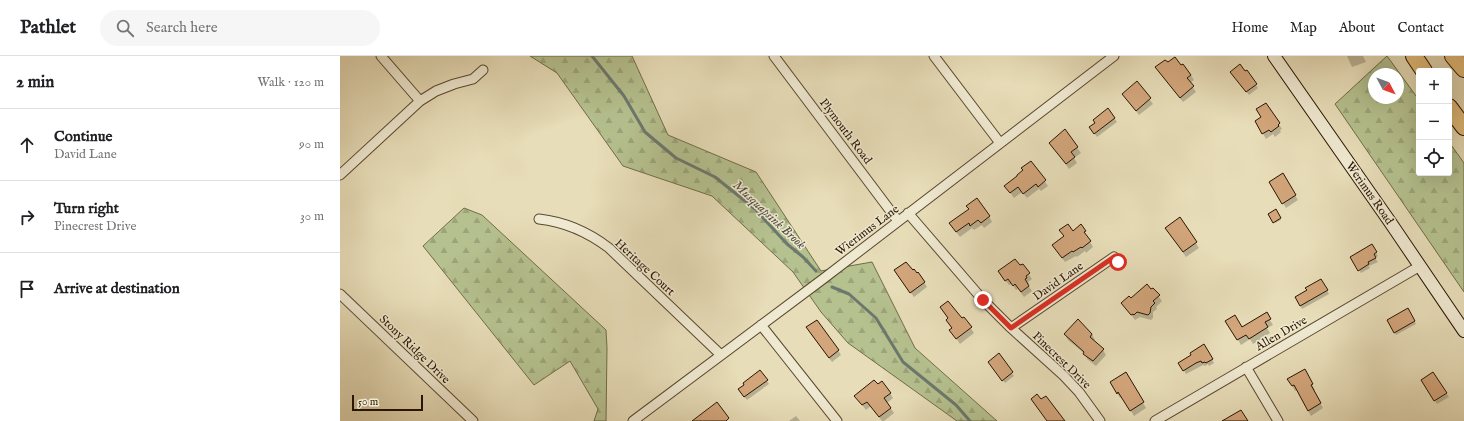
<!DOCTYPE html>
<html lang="en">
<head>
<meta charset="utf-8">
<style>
  :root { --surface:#fff; --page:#f6f6f6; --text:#202124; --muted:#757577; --line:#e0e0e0 }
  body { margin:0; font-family:"IM FELL English",serif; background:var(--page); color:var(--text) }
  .controls { position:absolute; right:12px; top:12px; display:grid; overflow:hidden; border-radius:4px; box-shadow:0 4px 16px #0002 }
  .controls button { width:36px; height:36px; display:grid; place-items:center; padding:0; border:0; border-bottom:1px solid var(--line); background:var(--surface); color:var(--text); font:20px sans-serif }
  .compass { position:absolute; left:1028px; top:12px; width:36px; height:36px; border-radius:50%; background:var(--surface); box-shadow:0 4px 16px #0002; rotate:131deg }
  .scale { position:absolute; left:12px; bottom:10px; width:71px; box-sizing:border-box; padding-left:4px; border:2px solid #2a1601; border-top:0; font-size:11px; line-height:14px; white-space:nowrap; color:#2a1601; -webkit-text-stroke:3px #efe9d1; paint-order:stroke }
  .stop { position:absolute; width:12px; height:12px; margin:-9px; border:3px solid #d93025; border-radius:50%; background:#fff }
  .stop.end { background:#d93025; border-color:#fff; box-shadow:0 1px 4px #0008 }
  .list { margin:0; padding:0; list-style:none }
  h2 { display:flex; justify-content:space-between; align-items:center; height:52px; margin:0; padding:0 16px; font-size:17px }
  h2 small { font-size:13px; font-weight:400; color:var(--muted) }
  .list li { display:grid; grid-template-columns:26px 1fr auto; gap:12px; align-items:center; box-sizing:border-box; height:72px; padding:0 16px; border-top:1px solid var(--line) }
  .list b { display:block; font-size:15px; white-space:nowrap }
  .list p { margin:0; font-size:13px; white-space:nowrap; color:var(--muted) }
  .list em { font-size:13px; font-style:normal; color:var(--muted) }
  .icon { flex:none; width:22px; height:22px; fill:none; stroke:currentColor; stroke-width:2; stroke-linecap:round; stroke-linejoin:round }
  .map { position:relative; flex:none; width:1124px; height:365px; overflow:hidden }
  header { display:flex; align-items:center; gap:24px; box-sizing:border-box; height:56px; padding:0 20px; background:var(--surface); border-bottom:1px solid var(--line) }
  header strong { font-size:19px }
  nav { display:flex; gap:22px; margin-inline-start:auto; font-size:14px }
  .search { width:280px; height:36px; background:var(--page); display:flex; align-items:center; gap:10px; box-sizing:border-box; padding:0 14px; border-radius:22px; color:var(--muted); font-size:15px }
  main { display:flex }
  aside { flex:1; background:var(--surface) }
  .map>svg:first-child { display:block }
  .forest { fill:url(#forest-firs); stroke:#706c48; fill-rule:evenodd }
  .shadow { fill:#0003 }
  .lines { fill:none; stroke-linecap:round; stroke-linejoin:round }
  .stream { stroke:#6c786e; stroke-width:3 }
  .building { fill:#d2a57b; stroke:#2a1601 }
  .minor-casing { stroke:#59482f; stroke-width:11 }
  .secondary-casing { stroke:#2a1601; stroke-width:14 }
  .motorway-casing { stroke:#2a1601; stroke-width:18 }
  .minor { stroke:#efe9d1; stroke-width:9 }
  .secondary { stroke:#efe9d1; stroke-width:12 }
  .motorway { stroke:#e4be7c; stroke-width:16 }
  .route { stroke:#d93025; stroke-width:5 }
  .labels { text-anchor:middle; stroke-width:3; stroke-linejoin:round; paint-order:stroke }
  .street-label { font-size:12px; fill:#2a1601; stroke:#efe9d1 }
  .water-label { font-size:13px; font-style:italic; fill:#504f41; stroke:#efe9d1 }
</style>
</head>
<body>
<header>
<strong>Pathlet</strong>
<div class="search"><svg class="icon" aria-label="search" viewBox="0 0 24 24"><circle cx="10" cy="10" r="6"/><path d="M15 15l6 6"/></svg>Search here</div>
<nav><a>Home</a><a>Map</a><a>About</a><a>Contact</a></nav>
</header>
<main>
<aside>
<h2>2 min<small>Walk · 120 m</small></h2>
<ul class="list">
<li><svg class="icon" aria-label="ahead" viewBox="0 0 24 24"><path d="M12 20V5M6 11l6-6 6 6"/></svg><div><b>Continue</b><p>David Lane</p></div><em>90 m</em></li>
<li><svg class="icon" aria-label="right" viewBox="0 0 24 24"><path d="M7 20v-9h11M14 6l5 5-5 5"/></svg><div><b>Turn right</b><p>Pinecrest Drive</p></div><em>30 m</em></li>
<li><svg class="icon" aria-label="arrive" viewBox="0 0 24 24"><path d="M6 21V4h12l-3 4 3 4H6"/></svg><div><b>Arrive at destination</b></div></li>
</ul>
</aside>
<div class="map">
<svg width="1124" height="365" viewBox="0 0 1124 365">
  <defs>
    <pattern id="forest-firs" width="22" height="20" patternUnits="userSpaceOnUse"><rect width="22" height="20" fill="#b5c18f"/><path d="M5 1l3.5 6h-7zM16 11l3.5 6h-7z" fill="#9ca57a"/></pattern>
  </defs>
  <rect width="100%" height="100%" fill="#e7ddb8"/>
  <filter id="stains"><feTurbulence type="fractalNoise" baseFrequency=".005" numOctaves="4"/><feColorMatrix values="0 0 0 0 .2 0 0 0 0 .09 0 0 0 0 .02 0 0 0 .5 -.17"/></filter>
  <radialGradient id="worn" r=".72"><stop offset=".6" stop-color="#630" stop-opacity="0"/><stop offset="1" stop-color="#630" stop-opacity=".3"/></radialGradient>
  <path class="forest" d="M 190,0 L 292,0 L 328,79 L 416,116 L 481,215 L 532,206 L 575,292 L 657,365 L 617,365 L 508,287 L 481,256 L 453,216 L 372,140 L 283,110 L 217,17 Z
    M 1047,0 L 1079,44 L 1079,117 L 1109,117 L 1109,86 L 1124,107 L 1124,236 L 995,48 ZM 1034,18 L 1058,18 L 1058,42 L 1034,42 Z
    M 124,152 L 142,159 L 266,274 L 267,292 L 266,365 L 254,365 L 258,353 L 230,305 L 194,329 L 83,190 Z"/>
  <path class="shadow" d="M 1007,0 L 1023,0 L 1026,6 L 1012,11 Z
    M 906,15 L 918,32 L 909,39 L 893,19 Z
    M 820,17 L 851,19 L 854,24 L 850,27 L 856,36 L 843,46 Z
    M 797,27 L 813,48 L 799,59 L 783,38 Z
    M 926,48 L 942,73 L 940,74 L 941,76 L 935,81 L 933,78 L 926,83 L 916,65 L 922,61 Z
    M 768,53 L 777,66 L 757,81 L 752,74 L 756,67 Z
    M 725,75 L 741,97 L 734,102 L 737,107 L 729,113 L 714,92 Z
    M 691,106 L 708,130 L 701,135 L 699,133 L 687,142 L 682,136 L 674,142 L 669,135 L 678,120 Z
    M 942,119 L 958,144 L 946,152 L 930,126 Z
    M 630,153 L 649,160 L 652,166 L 644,172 L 642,169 L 634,174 L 632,172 L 620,181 L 614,173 Z
    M 935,154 L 941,164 L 935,167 L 929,158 Z
    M 840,163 L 859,192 L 846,201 L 830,177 Z
    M 741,170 L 753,191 L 746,197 L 745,195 L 737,201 L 736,200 L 725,206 L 713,190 Z
    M 1032,190 L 1038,200 L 1035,202 L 1038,206 L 1029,210 L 1030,212 L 1021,217 L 1011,201 Z
    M 682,209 L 692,223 L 688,226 L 689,228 L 688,229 L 692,235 L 684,241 L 678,233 L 676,234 L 672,228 L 669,229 L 662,220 Z
    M 558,220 L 584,226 L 587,231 L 574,241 Z
    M 981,224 L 989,238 L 962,253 L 956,241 L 968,235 Z
    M 813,233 L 822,245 L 816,251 L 817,253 L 813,256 L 813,262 L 811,264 L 800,261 L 795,264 L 782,247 Z
    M 1068,253 L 1076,268 L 1056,279 L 1048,264 Z
    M 926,258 L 933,269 L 927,272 L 930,277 L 913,288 L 910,283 L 901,289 L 887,265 L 901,273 Z
    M 624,262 L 634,277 L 620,288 L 614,279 L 612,273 L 607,265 L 622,264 Z
    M 470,277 L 498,294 L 501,299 L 492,306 Z
    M 752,278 L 755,284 L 753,285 L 763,294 L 766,299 L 756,310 L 747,303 L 745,298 L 728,284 L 725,279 Z
    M 864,289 L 874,307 L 869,310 L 868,308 L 865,310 L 863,309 L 846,318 L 840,307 L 853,299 Z
    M 658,299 L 674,320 L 665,327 L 651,309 Z
    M 964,315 L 975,334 L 973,335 L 983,352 L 971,360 L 957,334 L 955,335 L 949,324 Z
    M 785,318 L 806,352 L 794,360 L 782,341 L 780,342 L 771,327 Z
    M 1093,318 L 1109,341 L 1097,348 L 1082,324 Z
    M 427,325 L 429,328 L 407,344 L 401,337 Z
    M 550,337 L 553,342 L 547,347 L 554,357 L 544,365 L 542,365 L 531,350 L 526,354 L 519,345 Z
    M 456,360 L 460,365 L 449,365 Z"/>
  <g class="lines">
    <path class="stream" d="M 252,0 L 284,40 L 305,76 L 336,102 L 375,121 L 415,153 L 447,188 L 463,201 L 476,215
      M 492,231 L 509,238 L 536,262 L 563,306 L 616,349 L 630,365"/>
  </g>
  <path class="building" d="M 835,1 L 841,9 L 843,8 L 851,19 L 847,22 L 854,30 L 840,42 L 815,11 L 825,4 L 828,6 Z
    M 900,8 L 905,15 L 907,14 L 917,28 L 906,36 L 890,16 Z
    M 797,25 L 811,42 L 796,55 L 782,38 Z
    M 926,47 L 940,67 L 938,69 L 939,70 L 931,76 L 929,74 L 922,78 L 915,65 L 921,61 L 916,53 Z
    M 768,52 L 775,62 L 754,78 L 749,71 L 755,67 L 753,64 Z
    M 725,73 L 738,91 L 731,96 L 735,101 L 726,108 L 709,87 Z
    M 691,105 L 706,124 L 698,131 L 696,128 L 683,138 L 678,131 L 670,137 L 664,130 L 677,120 L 677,119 L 683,114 L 681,112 Z
    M 943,117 L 956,139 L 942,148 L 929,126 Z
    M 637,142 L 650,160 L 641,167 L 638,164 L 630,170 L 629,167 L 616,176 L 609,167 L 629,153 L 626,150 Z
    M 936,153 L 941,162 L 933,167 L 928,158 Z
    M 840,161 L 857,186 L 843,196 L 825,172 Z
    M 728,168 L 733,175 L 741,168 L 746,175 L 744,176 L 751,185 L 742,192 L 741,191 L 733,196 L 732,195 L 722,202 L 712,189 L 724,180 L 719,174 Z
    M 1032,188 L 1037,196 L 1034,198 L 1036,202 L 1028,206 L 1029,208 L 1018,215 L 1010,201 Z
    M 675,203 L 680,209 L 683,208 L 690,217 L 686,220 L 687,222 L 685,223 L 689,230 L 681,236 L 675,228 L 673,230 L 668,223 L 665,225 L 658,215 Z
    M 566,206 L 573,214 L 574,213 L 577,217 L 578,216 L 585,226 L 570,237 L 554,214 Z
    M 981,223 L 988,234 L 960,250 L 955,241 L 967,234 L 965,232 Z
    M 807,228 L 811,233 L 813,232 L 820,239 L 813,245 L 815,247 L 811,251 L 810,257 L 808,259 L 797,256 L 794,259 L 793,258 L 791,259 L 781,247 L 789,240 L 791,242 Z
    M 608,245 L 617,256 L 622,262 L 624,261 L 632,271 L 616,283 L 609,274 L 612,272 L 606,264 L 608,262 L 600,251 Z
    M 1068,252 L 1075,265 L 1054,277 L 1047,264 Z
    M 927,256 L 931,263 L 925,266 L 928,271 L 909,283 L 906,279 L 897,284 L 885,265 L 895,259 L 902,271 Z
    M 738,263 L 752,278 L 750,281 L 764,293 L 753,305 L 743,298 L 744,296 L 724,278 Z
    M 477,264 L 499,294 L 489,302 L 466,271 Z
    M 864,288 L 873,303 L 866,307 L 865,306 L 862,307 L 861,305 L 856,307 L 843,315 L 838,307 L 851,299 L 850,297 Z
    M 659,297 L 673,316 L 662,325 L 648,306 Z
    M 965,313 L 973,328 L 971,329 L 981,347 L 968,355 L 954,329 L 952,330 L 947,323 Z
    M 420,314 L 428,324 L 404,341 L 398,333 L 404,329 L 403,327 Z
    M 786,316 L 804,346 L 790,355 L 778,336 L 777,338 L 770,326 Z
    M 1093,316 L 1107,337 L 1094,345 L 1081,324 Z
    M 534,324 L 538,328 L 542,325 L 551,337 L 544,342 L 551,352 L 539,361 L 527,346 L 522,349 L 514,340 Z
    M 697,338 L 701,343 L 706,340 L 725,365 L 707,365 L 691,343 Z
    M 377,346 L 389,362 L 386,365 L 352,365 Z
    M 901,354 L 908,365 L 882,365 Z"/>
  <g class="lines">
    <g class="minor-casing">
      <path id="minor" d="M 41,0 L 80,45
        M 434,0 L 558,165
        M 594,0 L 660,87
        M 0,119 L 80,45 L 96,35 L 114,28 L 133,23 L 143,14
        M 568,157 L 643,244 L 671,272 L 724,320 L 739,336 L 760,365
        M 199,163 C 226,166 248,176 269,192 L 381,299
        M 0,238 L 133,365
        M 421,269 L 497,365
        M 671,272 L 774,201 L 778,205
        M 906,311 L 938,365
        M 293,365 L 483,223 L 774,0
        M 815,365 L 1080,210"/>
    </g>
    <g class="secondary-casing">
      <path id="secondary" d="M 934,0 L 1050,166 L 1124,275"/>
    </g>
    <g class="motorway-casing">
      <path id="motorway" d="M 1074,0 L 1084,15
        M 1113,0 L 1124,13
        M 1109,51 L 1124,71"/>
    </g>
    <use href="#minor" class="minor"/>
    <use href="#secondary" class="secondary"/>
    <use href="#motorway" class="motorway"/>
  </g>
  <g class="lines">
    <path class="route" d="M 643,244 L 671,272 L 774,201 L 778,206"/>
  </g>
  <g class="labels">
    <g class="street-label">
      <text transform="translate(506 75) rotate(53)" y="4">Plymouth Road</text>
      <text transform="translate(1030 137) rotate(55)" y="4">Werimus Road</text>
      <text transform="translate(527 174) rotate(-37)" y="4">Wierimus Lane</text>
      <text transform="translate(305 211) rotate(43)" y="4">Heritage Court</text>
      <text transform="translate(718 225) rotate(-35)" y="4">David Lane</text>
      <text transform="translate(941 277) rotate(-30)" y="4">Allen Drive</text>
      <text transform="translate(75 293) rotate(44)" y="4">Stony Ridge Drive</text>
      <text transform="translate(722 304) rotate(44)" y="4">Pinecrest Drive</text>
    </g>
    <g class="water-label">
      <text transform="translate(430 158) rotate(43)" y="5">Musquapsink Brook</text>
    </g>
  </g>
  <rect width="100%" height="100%" filter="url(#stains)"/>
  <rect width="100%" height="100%" fill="url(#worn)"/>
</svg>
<div class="controls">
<button>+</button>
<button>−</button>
<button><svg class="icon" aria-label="locate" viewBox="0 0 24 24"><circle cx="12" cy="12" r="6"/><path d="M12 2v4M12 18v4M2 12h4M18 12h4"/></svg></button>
</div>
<svg class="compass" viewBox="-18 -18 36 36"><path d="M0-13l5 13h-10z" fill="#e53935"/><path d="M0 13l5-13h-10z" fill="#757577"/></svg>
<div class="scale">50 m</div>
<div class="stop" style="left:778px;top:206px"></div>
<div class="stop end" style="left:643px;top:244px"></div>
</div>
</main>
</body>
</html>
